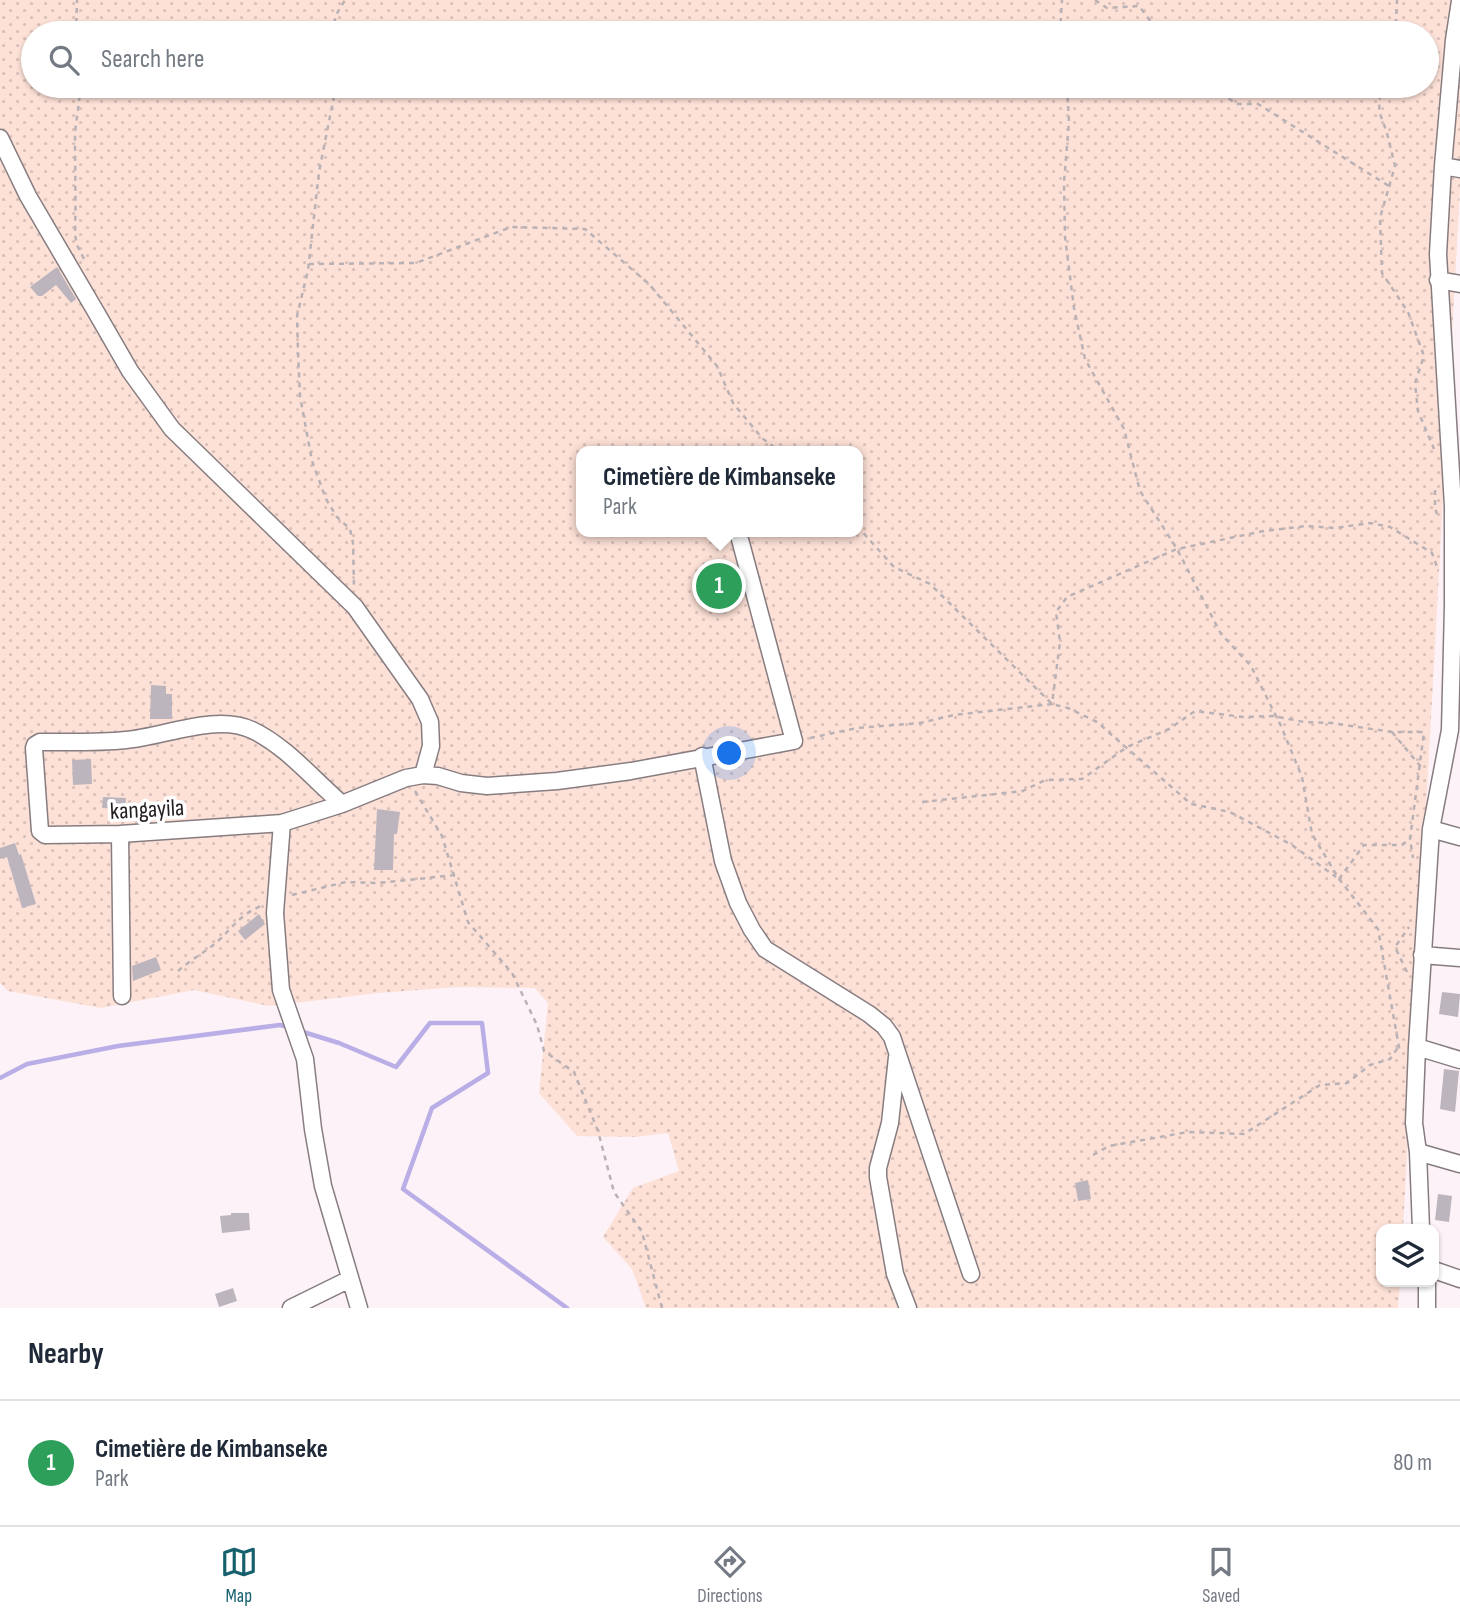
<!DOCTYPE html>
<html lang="en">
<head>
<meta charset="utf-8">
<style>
  :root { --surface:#fff; --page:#f6f6f7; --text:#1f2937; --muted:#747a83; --line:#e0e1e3; --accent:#16606e }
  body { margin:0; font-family:"Sofia Sans Condensed",sans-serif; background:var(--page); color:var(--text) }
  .controls { position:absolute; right:21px; bottom:21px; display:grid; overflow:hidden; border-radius:14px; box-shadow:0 2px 5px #0004 }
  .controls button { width:63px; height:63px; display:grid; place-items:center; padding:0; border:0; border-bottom:2px solid var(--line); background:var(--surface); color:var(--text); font:35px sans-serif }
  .you { position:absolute; left:730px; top:754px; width:24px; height:24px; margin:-18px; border:5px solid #fff; border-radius:50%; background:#1a73e8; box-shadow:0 0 0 10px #1a73e833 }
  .badge { display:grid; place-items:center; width:46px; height:46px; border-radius:50%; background:var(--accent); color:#fff; font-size:23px; font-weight:700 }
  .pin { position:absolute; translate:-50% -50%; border:4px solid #fff; box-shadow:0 2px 7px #0006 }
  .popup { position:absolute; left:576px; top:446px; width:287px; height:91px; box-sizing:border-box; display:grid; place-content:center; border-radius:14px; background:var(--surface); filter:drop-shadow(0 2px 5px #0005); font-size:23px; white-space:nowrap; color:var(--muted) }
  .popup b { font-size:26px; color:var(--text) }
  .popup::after { content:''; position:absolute; left:50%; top:100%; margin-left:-14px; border:14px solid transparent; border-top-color:var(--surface) }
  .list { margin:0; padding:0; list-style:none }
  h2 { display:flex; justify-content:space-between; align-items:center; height:91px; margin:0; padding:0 28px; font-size:30px }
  h2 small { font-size:23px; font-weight:400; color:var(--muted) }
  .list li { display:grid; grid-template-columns:46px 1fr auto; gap:21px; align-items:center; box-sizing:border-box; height:126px; padding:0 28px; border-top:2px solid var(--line) }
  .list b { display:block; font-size:26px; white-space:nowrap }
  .list p { margin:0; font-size:23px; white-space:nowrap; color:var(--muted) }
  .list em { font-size:23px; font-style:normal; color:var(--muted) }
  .icon { flex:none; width:38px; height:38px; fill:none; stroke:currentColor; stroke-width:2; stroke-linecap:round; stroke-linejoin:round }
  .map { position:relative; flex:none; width:1460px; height:1308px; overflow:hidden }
  .search { position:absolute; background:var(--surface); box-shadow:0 2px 5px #0004; left:21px; right:21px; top:21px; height:77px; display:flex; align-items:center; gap:18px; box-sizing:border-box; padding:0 24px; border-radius:38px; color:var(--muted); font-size:26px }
  .sheet { height:217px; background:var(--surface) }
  nav { display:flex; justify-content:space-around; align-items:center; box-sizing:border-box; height:98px; border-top:2px solid var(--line); background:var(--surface); font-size:19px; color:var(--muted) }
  nav a { display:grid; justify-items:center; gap:4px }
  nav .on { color:var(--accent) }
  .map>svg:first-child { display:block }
  .grass { fill:url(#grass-dots); fill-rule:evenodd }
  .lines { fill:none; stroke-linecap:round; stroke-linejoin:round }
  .stream { stroke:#baaee7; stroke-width:4.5 }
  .building { fill:#bcb5bd }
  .minor-casing { stroke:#877d81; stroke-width:19 }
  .path { stroke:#bab1b5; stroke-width:2.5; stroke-dasharray:5 5; stroke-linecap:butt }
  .minor { stroke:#fff; stroke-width:16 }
  .labels { text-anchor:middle; stroke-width:7; stroke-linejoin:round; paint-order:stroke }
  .street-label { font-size:24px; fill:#211c1e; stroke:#fff }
</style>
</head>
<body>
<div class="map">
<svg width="1460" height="1308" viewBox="0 0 1460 1308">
  <defs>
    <pattern id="grass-dots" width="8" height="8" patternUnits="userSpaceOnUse" patternTransform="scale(1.75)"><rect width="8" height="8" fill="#fde1d7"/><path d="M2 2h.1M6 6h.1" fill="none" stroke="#d9c0b8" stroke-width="1.8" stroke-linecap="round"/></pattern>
  </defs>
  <rect width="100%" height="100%" fill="#fdf2f7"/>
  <path class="grass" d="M 0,0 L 1460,0 L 1460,189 L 1403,1229 L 1381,1229 L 1381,1282 L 1400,1282 L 1398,1308 L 646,1308 L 632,1269 L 603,1237 L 633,1188 L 679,1171 L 668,1133 L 634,1137 L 577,1136 L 539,1093 L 548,1003 L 535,988 L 457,987 L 378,993 L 269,1006 L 194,990 L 101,1008 L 8,991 L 0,983 ZM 33,33 L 1427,33 L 1427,86 L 33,86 ZM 581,451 L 857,451 L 857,532 L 581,532 Z"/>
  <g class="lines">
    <path class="stream" d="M 300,1031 L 339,1043 L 396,1067 L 430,1023 L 482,1023 L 488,1073 L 432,1108 L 403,1189 L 567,1308
      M 0,1078 L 27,1064 L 118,1046 L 280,1025 L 288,1027"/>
  </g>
  <path class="building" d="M 57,267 L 76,299 L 71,303 L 56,285 L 42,296 L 38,296 L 30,287 Z
    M 151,685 L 166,686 L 166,694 L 172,694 L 172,719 L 150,719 Z
    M 91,759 L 92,784 L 73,785 L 72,760 Z
    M 103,797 L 126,798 L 125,809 L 102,808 Z
    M 377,809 L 400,812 L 397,834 L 394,834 L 393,870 L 374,870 Z
    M 15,843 L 19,855 L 21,854 L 36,904 L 22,908 L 7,857 L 0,859 L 0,848 Z
    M 259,914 L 265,924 L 245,940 L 238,931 Z
    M 156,957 L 161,970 L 133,981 L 132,966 Z
    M 1442,992 L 1460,994 L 1458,1017 L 1439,1014 Z
    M 1444,1069 L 1459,1071 L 1455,1112 L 1440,1109 Z
    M 1088,1180 L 1091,1199 L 1078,1201 L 1075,1183 Z
    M 1438,1194 L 1452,1196 L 1449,1222 L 1435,1220 Z
    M 231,1213 L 249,1213 L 250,1230 L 222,1233 L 220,1216 L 231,1215 Z
    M 233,1288 L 237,1301 L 219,1307 L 215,1294 Z"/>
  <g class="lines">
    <g class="minor-casing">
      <path id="minor" d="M 0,138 L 28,196 L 96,312 L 130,371 L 172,429 L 355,607 L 420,699 L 430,722 L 431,746 L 423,775
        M 1443,166 L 1460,169
        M 1438,280 L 1460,284
        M 702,756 L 723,861 L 738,903 L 752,930 L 765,949 L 869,1014 L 884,1026 L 892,1037 L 971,1274
        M 342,804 C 313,779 286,746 252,730 C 216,713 163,737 126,740 C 97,743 69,742 40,742 L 35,745 L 34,748 L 40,831 L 45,835 L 120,834 L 282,823 L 342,804 L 406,778 L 423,775 L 438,776 L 461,783 L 487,786 L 557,781 L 631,771 L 794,741 L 738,532
        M 282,823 L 275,913 L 281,990 L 305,1059 L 313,1129 L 323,1186 L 359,1308
        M 1431,829 L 1460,837
        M 120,834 L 122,996
        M 1422,955 L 1460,958
        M 1417,1047 L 1460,1060
        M 897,1057 L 890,1123 L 878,1168 L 878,1177 L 895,1274 L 908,1308
        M 1418,1152 L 1460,1164
        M 1421,1229 L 1418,1152 L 1414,1123 L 1417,1047 L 1431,829 L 1450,730 L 1453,606 L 1453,506 L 1438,254 L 1443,166 L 1454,40 L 1460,1
        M 1434,1270 L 1460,1279
        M 1427,1282 L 1427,1308
        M 291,1308 L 350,1279"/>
    </g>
    <path class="path" d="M 1095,0 L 1107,8 L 1139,6 L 1158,31 L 1166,33
      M 76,33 L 77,0
      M 332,33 L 336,15 L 345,0
      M 1060,33 L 1062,0
      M 1391,33 L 1396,21 L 1397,0
      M 80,86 C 80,103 76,118 75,135 C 75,169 76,202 75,235 L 77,245 L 85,261
      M 336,86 L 319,172 L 308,270 L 297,316 L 298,352 L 300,396 L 312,461 L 326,499 L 337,517 L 350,529 L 353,543 L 354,586
      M 1067,86 L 1069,122 L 1064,182 L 1065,237 L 1074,308 L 1085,359 L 1124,429 L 1140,491 L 1177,549 L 1221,634 L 1251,666 L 1281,726 L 1302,777 L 1312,834 L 1339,879 L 1378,929 L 1400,1053
      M 1213,86 L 1236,104 L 1258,104 L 1389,186
      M 1386,86 L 1380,98 L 1379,111 L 1387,133 L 1395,166 L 1380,218 L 1382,273 L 1408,312 L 1424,356 L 1415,383 L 1418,411 L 1434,449
      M 309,264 L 416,263 L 511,227 L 585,229 L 649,284 L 717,366 L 733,403 L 762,438 L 779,451
      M 1435,490 L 1435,508 L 1437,514
      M 857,526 L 894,567 L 930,584 L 1052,704 L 1068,708 L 1097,722 L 1191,804 L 1230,812 L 1292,845 L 1336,877
      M 1392,732 L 1421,767
      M 810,738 L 857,728 L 920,723 L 954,715 L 1052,704 L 1060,642 L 1056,612 L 1067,597 L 1177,549 L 1264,531 L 1306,526 L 1335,528 L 1370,523 L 1390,527 L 1432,553 L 1437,567
      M 415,791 L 442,836 L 468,922 L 512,973 L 537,1025 L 544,1051 L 574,1072 L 598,1131 L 614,1192 L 642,1232 L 662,1308
      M 922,802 L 1023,791 L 1045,780 L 1082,779 L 1127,747 L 1169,729 L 1195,711 L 1243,717 L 1274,716 L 1304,722 L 1332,723 L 1392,732 L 1424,732 L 1410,839 L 1413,858
      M 1339,879 L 1364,845 L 1402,845 L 1411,838
      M 292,895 L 346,882 L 379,883 L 455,875
      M 178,971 C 190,960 206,952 218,941 C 234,926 240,915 261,906
      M 1407,972 L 1395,947 L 1409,927
      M 1093,1155 L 1109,1146 L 1188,1132 L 1244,1134 L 1320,1085 L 1347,1083 L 1370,1065 L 1390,1059 L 1399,1046"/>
    <use href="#minor" class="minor"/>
  </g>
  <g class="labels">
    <g class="street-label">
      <text transform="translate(147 809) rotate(-3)" y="8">kangayila</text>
    </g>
  </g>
</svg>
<div class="controls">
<button><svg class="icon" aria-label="layers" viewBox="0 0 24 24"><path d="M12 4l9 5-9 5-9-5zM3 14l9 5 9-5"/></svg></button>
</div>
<div class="you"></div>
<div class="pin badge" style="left:719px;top:586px;background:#2e9e5b">1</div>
<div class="popup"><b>Cimetière de Kimbanseke</b>Park</div>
<div class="search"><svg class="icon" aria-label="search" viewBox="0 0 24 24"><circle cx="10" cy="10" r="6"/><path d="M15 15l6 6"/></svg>Search here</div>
</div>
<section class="sheet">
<h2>Nearby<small></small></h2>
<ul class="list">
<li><span class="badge" style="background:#2e9e5b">1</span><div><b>Cimetière de Kimbanseke</b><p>Park</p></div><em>80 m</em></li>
</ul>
</section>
<nav>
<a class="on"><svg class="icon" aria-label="map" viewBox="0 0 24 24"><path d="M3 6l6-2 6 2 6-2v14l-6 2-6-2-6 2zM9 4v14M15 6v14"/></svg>Map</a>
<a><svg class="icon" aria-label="directions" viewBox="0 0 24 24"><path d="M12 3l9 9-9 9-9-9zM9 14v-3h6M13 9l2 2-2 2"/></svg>Directions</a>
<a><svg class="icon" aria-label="saved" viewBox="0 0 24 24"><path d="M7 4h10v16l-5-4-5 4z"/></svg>Saved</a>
</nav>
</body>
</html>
